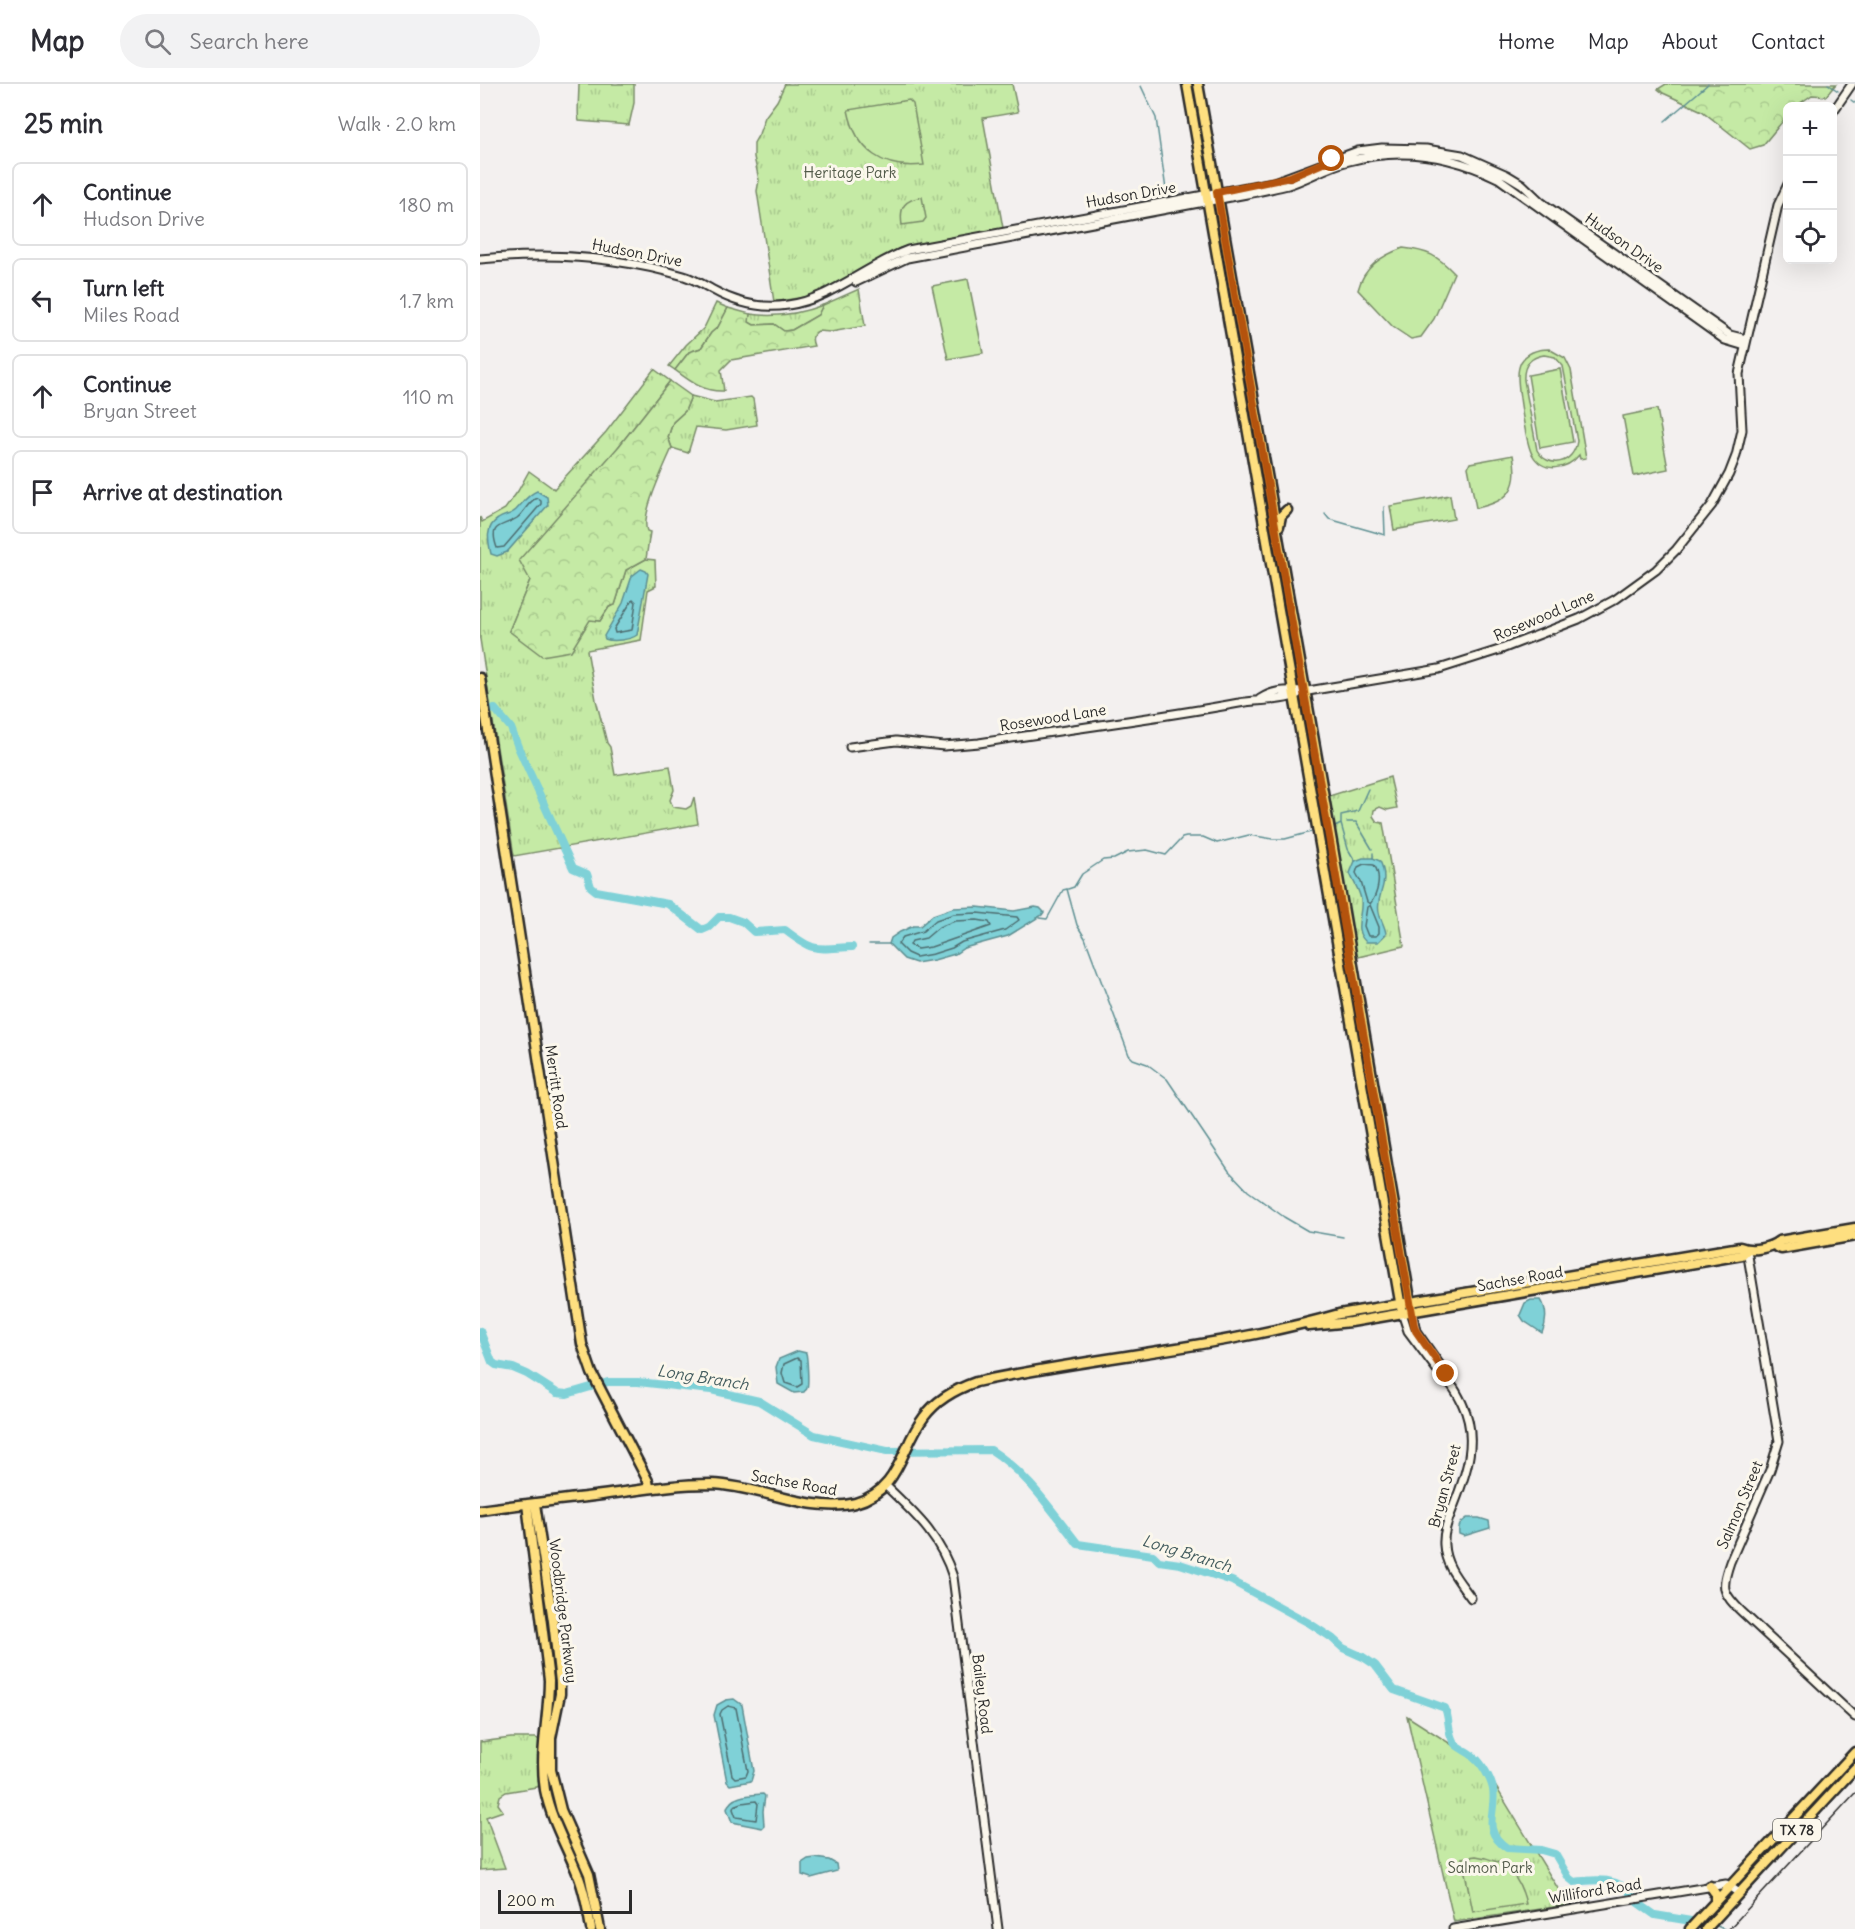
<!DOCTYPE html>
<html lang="en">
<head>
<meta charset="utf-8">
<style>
  :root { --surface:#fff; --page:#f2f2f3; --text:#2b2b33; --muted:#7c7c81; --line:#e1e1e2 }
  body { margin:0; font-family:Delius,sans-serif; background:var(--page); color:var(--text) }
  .controls { position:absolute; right:18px; top:18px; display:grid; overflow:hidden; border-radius:9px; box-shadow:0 6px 24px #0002 }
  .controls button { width:54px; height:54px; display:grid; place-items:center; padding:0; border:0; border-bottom:2px solid var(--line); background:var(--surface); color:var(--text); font:30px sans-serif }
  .scale { position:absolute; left:18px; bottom:15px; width:134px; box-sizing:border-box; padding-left:6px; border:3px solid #2b2b2b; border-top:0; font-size:16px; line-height:21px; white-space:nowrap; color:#2b2b2b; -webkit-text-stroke:4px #fbf7ec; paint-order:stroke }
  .stop { position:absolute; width:18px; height:18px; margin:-14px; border:4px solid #b45309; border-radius:50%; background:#fff }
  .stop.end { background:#b45309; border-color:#fff; box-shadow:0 2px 6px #0008 }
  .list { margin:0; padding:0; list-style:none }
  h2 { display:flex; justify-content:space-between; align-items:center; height:78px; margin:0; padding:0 24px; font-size:26px }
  h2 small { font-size:20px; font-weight:400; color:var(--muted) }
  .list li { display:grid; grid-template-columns:39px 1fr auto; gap:18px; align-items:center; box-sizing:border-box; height:84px; margin:0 12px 12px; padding:0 12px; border:2px solid var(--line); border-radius:9px }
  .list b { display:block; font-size:22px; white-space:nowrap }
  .list p { margin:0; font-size:20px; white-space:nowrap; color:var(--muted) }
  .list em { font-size:20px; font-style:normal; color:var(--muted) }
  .icon { flex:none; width:33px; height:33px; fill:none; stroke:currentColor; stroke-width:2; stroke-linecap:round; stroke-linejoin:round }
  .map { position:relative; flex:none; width:1375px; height:1845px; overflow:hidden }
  header { display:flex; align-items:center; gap:36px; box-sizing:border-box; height:84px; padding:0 30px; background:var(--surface); border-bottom:2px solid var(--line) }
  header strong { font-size:28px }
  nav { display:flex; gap:33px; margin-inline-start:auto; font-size:21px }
  .search { width:420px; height:54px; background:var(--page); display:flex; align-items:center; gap:15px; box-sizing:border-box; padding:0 21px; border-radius:33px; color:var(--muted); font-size:22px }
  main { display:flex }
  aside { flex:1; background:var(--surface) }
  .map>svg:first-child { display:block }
  .grass { fill:url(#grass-tufts); stroke:#788a68; stroke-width:1.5 }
  .forest { fill:url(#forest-crowns); stroke:#788a68; stroke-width:1.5 }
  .pitch { fill:#c5eaa5; stroke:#788a68; stroke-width:1.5; fill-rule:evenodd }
  .water { fill:#7fd1d7; stroke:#5d8f92; stroke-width:1.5 }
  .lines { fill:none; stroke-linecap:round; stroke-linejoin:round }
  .shore { stroke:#4d6d70; stroke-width:1.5 }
  .stream { stroke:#5d8f92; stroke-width:1.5 }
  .river { stroke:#7fd1d7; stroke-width:8 }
  .minor-casing { stroke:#2b2b2b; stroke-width:11 }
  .major-casing { stroke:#2b2b2b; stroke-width:13 }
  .minor { stroke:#fbf7ec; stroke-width:7 }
  .major { stroke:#fedf80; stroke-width:8 }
  .rail { stroke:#2b2b2b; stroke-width:1.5 }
  .route { stroke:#b45309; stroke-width:8 }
  .labels { text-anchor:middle; stroke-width:6; stroke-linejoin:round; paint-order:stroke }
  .shield { fill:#fbf7ec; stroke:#696865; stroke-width:1.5 }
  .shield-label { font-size:14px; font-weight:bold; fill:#2b2b2b }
  .park-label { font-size:15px; fill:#525b4a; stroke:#fbf7ec }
  .street-label { font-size:15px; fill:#2b2b2b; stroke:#fbf7ec }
  .water-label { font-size:16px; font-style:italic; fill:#445d5f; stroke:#fbf7ec }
</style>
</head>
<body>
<header>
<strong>Map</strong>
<div class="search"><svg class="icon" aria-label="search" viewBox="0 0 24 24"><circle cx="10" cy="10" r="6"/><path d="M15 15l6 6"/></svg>Search here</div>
<nav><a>Home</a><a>Map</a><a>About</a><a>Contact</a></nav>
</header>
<main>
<aside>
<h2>25 min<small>Walk · 2.0 km</small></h2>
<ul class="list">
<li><svg class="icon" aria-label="ahead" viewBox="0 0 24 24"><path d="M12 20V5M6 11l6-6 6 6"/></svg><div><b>Continue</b><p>Hudson Drive</p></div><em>180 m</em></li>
<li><svg class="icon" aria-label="left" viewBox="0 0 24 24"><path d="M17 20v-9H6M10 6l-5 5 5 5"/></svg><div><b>Turn left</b><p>Miles Road</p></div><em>1.7 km</em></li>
<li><svg class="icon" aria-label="ahead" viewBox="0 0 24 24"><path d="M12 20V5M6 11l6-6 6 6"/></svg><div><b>Continue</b><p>Bryan Street</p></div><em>110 m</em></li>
<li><svg class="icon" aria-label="arrive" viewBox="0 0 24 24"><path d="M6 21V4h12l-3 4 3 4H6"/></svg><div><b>Arrive at destination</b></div></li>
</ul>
</aside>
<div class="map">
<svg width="1375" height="1845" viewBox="0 0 1375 1845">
  <defs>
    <pattern id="grass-tufts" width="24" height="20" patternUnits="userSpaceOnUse" patternTransform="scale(1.5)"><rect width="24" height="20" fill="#c5eaa5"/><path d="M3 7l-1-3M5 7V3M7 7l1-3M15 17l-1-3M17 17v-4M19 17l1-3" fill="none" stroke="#a9c98e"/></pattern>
    <pattern id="forest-crowns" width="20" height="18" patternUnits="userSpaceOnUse" patternTransform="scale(1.5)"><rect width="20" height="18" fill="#c5eaa5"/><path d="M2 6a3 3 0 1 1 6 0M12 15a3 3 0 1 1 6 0" fill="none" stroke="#a9c98e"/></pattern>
  </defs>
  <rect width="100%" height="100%" fill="#f3f0ef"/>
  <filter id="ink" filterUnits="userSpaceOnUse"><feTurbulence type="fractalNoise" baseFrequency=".0167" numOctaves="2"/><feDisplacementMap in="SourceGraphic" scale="12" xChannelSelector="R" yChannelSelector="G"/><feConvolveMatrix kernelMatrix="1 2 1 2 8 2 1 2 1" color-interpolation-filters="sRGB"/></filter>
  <g filter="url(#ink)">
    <path class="grass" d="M 99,0 L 154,0 L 154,19 L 149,41 L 99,37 C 97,31 99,9 99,0 Z
      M 305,0 L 532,0 L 538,28 L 503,34 L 523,144 L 420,164 L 345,205 L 324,213 L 294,218 L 281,133 L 277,107 L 279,96 L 274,73 L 274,59 L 279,50 L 285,33 L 297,17 Z
      M 236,219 L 248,224 L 238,243 L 231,249 L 221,264 L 209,268 L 195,286 L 189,282 L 206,261 L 224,244 Z
      M 343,221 L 338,231 L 312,246 L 304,247 L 294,240 L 274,241 L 268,238 L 270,230 C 296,234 319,230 343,221 Z
      M 174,285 L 190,297 L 139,362 L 50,496 L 29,547 L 110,536 L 120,537 L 129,523 L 135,521 L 146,486 L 166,475 L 175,476 L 176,502 L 168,506 L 161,556 L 107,566 L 116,616 L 127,659 L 130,663 L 135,691 L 190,682 L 194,706 L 190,716 L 193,723 L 206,725 L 211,722 L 214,713 L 218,740 L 34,772 L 0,555 L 0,433 L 2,438 L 25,425 L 38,407 L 49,387 L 74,405 L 126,348 Z
      M 211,312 L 235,318 L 271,313 L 273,315 L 277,341 L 246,346 L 216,343 L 208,369 L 192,364 L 188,353 L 193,338 L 205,327 Z
      M 970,411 L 974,435 L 914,446 L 910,422 Z
      M 910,693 L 917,724 L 907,726 L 900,723 L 894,726 L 893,732 L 897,738 L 903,739 L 924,862 L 874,874 L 846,713 Z
      M 927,1632 L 1002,1680 L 1088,1821 L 974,1838 Z
      M 31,1654 L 56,1654 L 59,1656 L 62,1702 L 26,1708 L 20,1712 L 18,1720 L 23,1727 L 6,1733 L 25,1784 L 0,1786 L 0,1658 Z"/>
    <path class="forest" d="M 1186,0 L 1356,0 L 1346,12 L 1332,11 L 1316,22 L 1308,22 L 1307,32 L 1283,61 L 1270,65 L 1222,27 L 1183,9 L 1178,5 Z
      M 379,205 L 385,242 L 351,248 L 338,247 C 332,251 331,255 334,262 L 251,276 L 241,286 L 244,307 C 224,308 211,298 195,286 L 209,268 L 221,264 L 231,249 L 238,243 L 248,224 L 270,230 L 269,238 L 274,241 L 294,240 L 304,247 L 312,246 L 338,231 L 343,221 Z
      M 190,297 L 211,312 L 205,327 L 193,338 L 188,353 L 192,364 C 185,381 160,431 167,447 L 170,448 L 166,475 L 146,486 L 135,521 L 129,523 L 120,537 L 110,536 L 91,567 L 62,572 L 29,547 L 50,496 L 39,476 L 139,362 Z"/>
    <path class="pitch" d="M 429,16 L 433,20 L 444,81 C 403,86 376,67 368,26 Z
      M 442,113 L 446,134 L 443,138 L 422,141 C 419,122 425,116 442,113 Z
      M 923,164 C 948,167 957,171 974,189 L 954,235 L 941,253 L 931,255 L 913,243 L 878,206 C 884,183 901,172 923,164 Z
      M 488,195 L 503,269 L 468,275 L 452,202 Z
      M 1069,265 L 1085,274 L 1091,286 L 1106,374 L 1100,375 L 1099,371 C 1087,386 1063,390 1052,370 C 1046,360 1038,305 1038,292 C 1038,287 1039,282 1041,278 C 1047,268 1058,265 1069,265 ZM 1064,271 L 1075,273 L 1083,282 L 1097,357 C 1094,380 1068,386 1057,366 L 1044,296 C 1043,282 1050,273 1064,271 Z
      M 1080,285 L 1093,358 L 1060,364 L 1048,291 Z
      M 1177,325 L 1188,385 L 1154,392 L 1143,332 Z
      M 1033,371 C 1040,405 1028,418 996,424 L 988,383 L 990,379 Z
      M 996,1772 C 1025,1776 1040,1792 1046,1820 L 993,1828 L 982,1774 Z"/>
    <path class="water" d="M 57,407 L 67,413 L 68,421 L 27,468 L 17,472 L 11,470 C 8,457 5,443 18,435 C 24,431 31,431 36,426 C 43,419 47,411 57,407 Z
      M 161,485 L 166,487 L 168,490 L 157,551 C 150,556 133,558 125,555 L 124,552 L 143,519 L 152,492 Z
      M 883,774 L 893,774 L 900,777 C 911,801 895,810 899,828 C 900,836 905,841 906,850 L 898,858 L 886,858 C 872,845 883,832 881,816 C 880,806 873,798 870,789 L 875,777 Z
      M 497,823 L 534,827 L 555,823 L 560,824 L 564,828 L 562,831 L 528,852 L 484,864 L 475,870 L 454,876 L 436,879 L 424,875 L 409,860 L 411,854 L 420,848 L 433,842 L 440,842 L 453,831 L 473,824 Z
      M 1051,1216 L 1061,1216 C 1068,1227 1066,1240 1062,1249 L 1044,1237 L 1040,1231 L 1045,1219 Z
      M 318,1267 L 326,1269 C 327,1272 329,1300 327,1304 C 327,1306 325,1306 324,1308 L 314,1309 L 298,1300 L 296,1283 L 299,1275 Z
      M 987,1434 L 999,1434 L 1009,1437 L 1010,1444 L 984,1452 L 979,1450 C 978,1441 980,1439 987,1434 Z
      M 254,1615 L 262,1621 L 274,1687 L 271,1697 L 250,1701 L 247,1698 L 234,1631 L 237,1621 L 246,1616 Z
      M 283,1710 L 285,1712 L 283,1727 L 284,1742 L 282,1744 L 252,1738 L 247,1725 C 250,1711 271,1711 283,1710 Z
      M 335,1774 L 349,1776 L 356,1780 L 357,1787 L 331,1794 L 322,1791 L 322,1779 L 328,1775 Z"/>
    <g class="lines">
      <path class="shore" d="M 57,414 L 61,417 L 61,420 L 24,463 L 17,464 C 8,438 22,444 37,434 C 45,428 48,417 57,414 Z
        M 153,515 L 156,518 L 152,546 L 135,549 L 134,545 Z
        M 884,780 L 894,781 C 902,792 898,810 890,820 L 887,818 L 881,798 L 876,789 L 878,783 Z
        M 890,821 L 899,843 L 899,849 L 896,852 L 888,852 L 884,842 L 887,823 Z
        M 497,829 L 537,833 L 539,836 L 525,846 L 482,858 L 472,864 L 453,870 L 436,873 L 427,869 L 418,860 L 423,853 L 443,847 L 456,836 L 474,830 Z
        M 497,836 L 509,838 L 511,842 L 451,863 L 437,865 L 430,861 L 432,857 L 446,854 L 459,843 L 475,837 Z
        M 317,1274 L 321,1276 L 322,1300 L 317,1303 L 305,1299 L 302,1289 L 304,1280 Z
        M 248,1622 L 256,1624 L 268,1687 L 266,1692 L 255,1694 L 252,1691 L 240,1630 L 242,1626 Z
        M 276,1717 L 278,1720 L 276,1736 L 256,1733 L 253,1725 L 254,1722 L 262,1719 Z"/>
      <path class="stream" d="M 1348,0 L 1358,7
        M 661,2 L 676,34 L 687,113
        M 1371,16 L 1375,19
        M 1185,37 L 1228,0
        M 845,430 L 849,435 L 905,451 L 904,423
        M 867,738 L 876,738 L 892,765
        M 861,740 L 861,731 L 878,727 L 888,705
        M 855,743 L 861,740 L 868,765 L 875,777
        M 893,769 L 893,774
        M 588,805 L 594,803 L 602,790 L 623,776 L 634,775 L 648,768 L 667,766 L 686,771 L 702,754 L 706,753 L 723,753 L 737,759 L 769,751 L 793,755 L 805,755 L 831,748
        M 559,834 L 567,835 L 583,806 L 587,805 L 597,841 L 605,854 L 649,971 L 653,975 L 667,980 L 687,995 L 749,1087 L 768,1107 L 804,1133 L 828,1147 L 863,1153
        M 389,860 L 409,860
        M 1237,1842 L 1244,1845"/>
      <path class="river" d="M 0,627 L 15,625 L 31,644 L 38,663 L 93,784 L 107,790 L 111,803 L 116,807 L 188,820 L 222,846 L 229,843 L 239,833 L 249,833 L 263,838 L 274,848 L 305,846 C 335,869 335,865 372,863
        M 0,1247 L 12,1278 L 16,1281 L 33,1284 L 47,1290 L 77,1309 L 87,1310 L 128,1298 L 158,1298 L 231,1306 L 279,1317 L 334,1351 L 407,1367 L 511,1366 C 547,1389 572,1427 598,1460 L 673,1471 L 679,1477 L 700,1480 L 752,1497 L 829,1539 L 852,1554 L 863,1564 L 883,1573 L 895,1581 L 914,1606 L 965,1624 C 970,1635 967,1650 975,1660 C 980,1665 989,1668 994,1673 C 1002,1679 1011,1695 1013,1705 C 1017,1730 1000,1745 1027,1764 L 1061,1766 L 1075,1770 L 1089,1794 L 1094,1798 C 1116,1795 1139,1793 1153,1812
        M 1158,1819 L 1175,1831 L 1211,1837"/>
      <g class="minor-casing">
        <path id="minor" d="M 1352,29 L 1372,0
          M 0,175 C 70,168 137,172 204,192 C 214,195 224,201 233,206 C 256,219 281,225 308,221 C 352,215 387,181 428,166 L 794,98 L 878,67 L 902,64 L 946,65 L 982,71 L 1027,91 L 1042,100 L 1061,118 L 1250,251 L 1266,255
          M 376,198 L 427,174 L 772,109 C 784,106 796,104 808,101 C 829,94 848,82 869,77 C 920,63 971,71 1018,94 L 1245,256 L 1265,262
          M 780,615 C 796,604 810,607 828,607 L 959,585 L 1019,566 L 1099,535 L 1136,515 L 1176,486 L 1196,466 L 1232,421 L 1249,390 L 1256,372 L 1262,346 L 1259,290 L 1298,121 L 1308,100
          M 370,663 L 416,657 L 464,662 L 499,659 C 586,645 673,635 759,619 C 778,615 801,618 818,610
          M 1267,1166 L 1299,1357 L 1290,1386 L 1250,1478 C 1241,1504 1242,1509 1262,1528 L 1375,1633
          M 932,1227 L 936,1247 L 967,1291 L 967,1296
          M 922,1229 L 928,1247 L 963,1294 C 972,1298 978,1311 982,1319 C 999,1354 987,1388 974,1421 C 969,1434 963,1447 964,1461 C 965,1482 979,1497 991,1514
          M 406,1402 C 436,1431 460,1452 473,1493 L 518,1845
          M 973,1845 L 1246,1800 L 1259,1809"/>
      </g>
      <g class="major-casing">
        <path id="major" d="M 707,0 L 922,1229
          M 718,0 L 853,764 L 932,1227
          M 799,442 L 801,432 L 807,426
          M 0,594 L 102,1260 L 112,1289 L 168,1397 L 169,1403
          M 1293,1161 L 1301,1165 L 1375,1152
          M 829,1242 L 871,1238 L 1262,1171 L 1267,1166
          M 47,1420 L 69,1596 C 69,1635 59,1666 65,1706 C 71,1736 87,1763 98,1791 C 105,1808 108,1827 111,1845
          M 55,1420 L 73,1537 L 80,1598 L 80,1610 L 71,1654 L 71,1686 L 81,1726 L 109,1790 L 120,1845
          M 0,1426 C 41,1420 82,1416 122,1411 C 160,1406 193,1400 231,1400 C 276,1401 333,1430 375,1419 C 421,1406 420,1364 444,1333 C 457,1315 476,1305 496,1298 C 616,1272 741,1264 859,1230 L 1260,1163 C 1272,1168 1290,1164 1299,1157 L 1375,1144
          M 1230,1802 L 1235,1809 L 1235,1818
          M 1210,1845 L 1375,1668
          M 1226,1845 L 1375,1684"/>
      </g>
      <use href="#minor" class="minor"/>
      <use href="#major" class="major"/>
      <path class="rail" d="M 1249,1845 L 1375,1709"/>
    </g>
  </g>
  <g class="lines" filter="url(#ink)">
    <path class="route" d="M 852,75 L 810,93 L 737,108 L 934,1241 L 936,1247 L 966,1290"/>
  </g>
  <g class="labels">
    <rect class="shield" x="1293" y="1735" width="48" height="22" rx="4.5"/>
    <g class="shield-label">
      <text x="1317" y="1751">TX 78</text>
    </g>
    <g class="park-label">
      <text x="370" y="94">Heritage Park</text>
      <text x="1010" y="1789">Salmon Park</text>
    </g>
    <g class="street-label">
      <text transform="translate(651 111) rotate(-10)" y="5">Hudson Drive</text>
      <text transform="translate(1144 159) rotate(35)" y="5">Hudson Drive</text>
      <text transform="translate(157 169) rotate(11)" y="5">Hudson Drive</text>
      <text transform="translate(1064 532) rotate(-23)" y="5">Rosewood Lane</text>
      <text transform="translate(573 634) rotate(-9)" y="5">Rosewood Lane</text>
      <text transform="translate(76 1003) rotate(82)" y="5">Merritt Road</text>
      <text transform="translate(1040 1195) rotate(-10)" y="5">Sachse Road</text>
      <text transform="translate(314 1399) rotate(10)" y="5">Sachse Road</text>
      <text transform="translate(965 1402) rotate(-75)" y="5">Bryan Street</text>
      <text transform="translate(1260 1421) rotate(-67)" y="5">Salmon Street</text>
      <text transform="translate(83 1527) rotate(83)" y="5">Woodbridge Parkway</text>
      <text transform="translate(502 1610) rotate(83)" y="5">Bailey Road</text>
      <text transform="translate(1115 1807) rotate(-9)" y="5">Williford Road</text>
    </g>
    <g class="water-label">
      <text transform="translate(223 1293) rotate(9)" y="6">Long Branch</text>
      <text transform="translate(707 1469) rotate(17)" y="6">Long Branch</text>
    </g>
  </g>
</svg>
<div class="controls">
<button>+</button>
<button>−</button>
<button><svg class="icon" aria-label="locate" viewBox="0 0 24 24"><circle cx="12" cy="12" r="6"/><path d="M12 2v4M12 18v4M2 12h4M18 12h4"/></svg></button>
</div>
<div class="scale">200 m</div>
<div class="stop" style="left:852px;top:75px"></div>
<div class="stop end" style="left:966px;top:1290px"></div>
</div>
</main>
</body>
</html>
